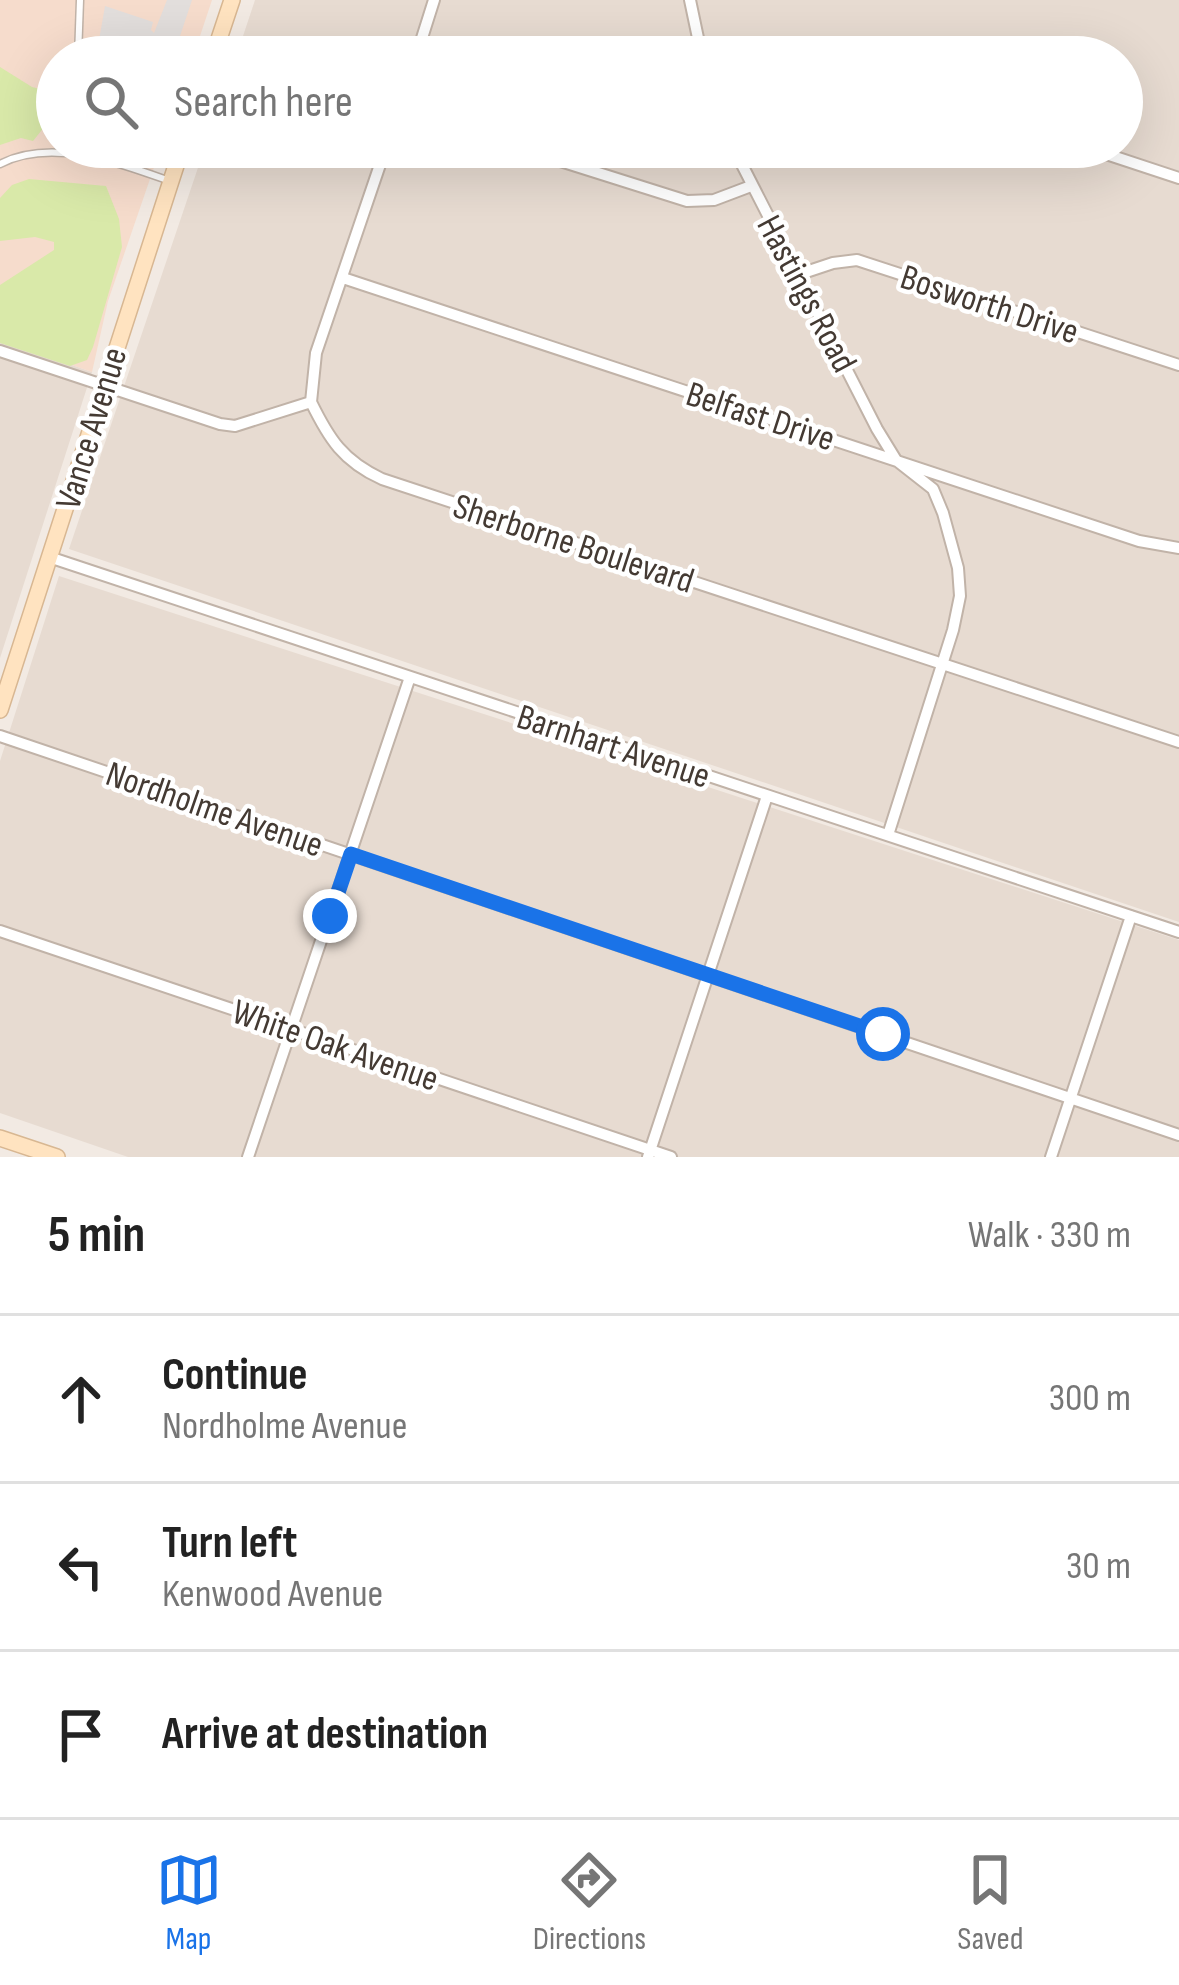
<!DOCTYPE html>
<html lang="en">
<head>
<meta charset="utf-8">
<style>
  :root { --surface:#fff; --page:#f2f2f2; --text:#222; --muted:#767676; --line:#e0e0e0; --accent:#1a73e8 }
  body { margin:0; font-family:"Sofia Sans Condensed",sans-serif; background:var(--page); color:var(--text) }
  .stop { position:absolute; width:36px; height:36px; margin:-27px; border:9px solid #1a73e8; border-radius:50%; background:#fff }
  .stop.end { background:#1a73e8; border-color:#fff; box-shadow:0 3px 12px #0008 }
  .list { margin:0; padding:0; list-style:none }
  h2 { display:flex; justify-content:space-between; align-items:center; height:156px; margin:0; padding:0 48px; font-size:51px }
  h2 small { font-size:39px; font-weight:400; color:var(--muted) }
  .list li { display:grid; grid-template-columns:78px 1fr auto; gap:36px; align-items:center; box-sizing:border-box; height:168px; padding:0 48px; border-top:3px solid var(--line) }
  .list b { display:block; font-size:45px; white-space:nowrap }
  .list p { margin:0; font-size:39px; white-space:nowrap; color:var(--muted) }
  .list em { font-size:39px; font-style:normal; color:var(--muted) }
  .icon { flex:none; width:66px; height:66px; fill:none; stroke:currentColor; stroke-width:2; stroke-linecap:round; stroke-linejoin:round }
  .map { position:relative; flex:none; width:1179px; height:1157px; overflow:hidden }
  .search { position:absolute; background:var(--surface); box-shadow:0 12px 48px #0002; left:36px; right:36px; top:36px; height:132px; display:flex; align-items:center; gap:30px; box-sizing:border-box; padding:0 42px; border-radius:66px; color:var(--muted); font-size:45px }
  .sheet { height:660px; background:var(--surface) }
  nav { display:flex; justify-content:space-around; align-items:center; box-sizing:border-box; height:168px; border-top:3px solid var(--line); background:var(--surface); font-size:33px; color:var(--muted) }
  nav a { display:grid; justify-items:center; gap:6px }
  nav .on { color:var(--accent) }
  .map>svg:first-child { display:block }
  .residential { fill:#e7dbd1 }
  .commercial { fill:#f6dccc }
  .green { fill:#d9e9a9 }
  .parking { fill:#e2dedc }
  .lines { fill:none; stroke-linecap:round; stroke-linejoin:round }
  .lane-casing { stroke:#c1b3a8; stroke-width:9 }
  .street-casing { stroke:#c1b3a8; stroke-width:14 }
  .secondary-casing { stroke:#d8b792; stroke-width:18 }
  .lane { stroke:#fff; stroke-width:6 }
  .street { stroke:#fff; stroke-width:10 }
  .secondary { stroke:#ffe3c0; stroke-width:15 }
  .route { stroke:#1a73e8; stroke-width:15 }
  .labels { text-anchor:middle; stroke-width:9; stroke-linejoin:round; paint-order:stroke }
  .street-label { font-size:36px; fill:#443a33; stroke:#fff }
</style>
</head>
<body>
<div class="map">
<svg width="1179" height="1157" viewBox="0 0 1179 1157">
  <rect width="100%" height="100%" fill="#f2eae3"/>
  <path class="residential" d="M 255,0 L 1179,0 L 1179,922 L 69,549 L 205,147 L 1122,147 L 1122,57 L 236,57 Z
    M 0,340 L 92,372 L 0,658 Z
    M 59,576 L 1179,940 L 1179,1157 L 128,1157 L 0,1113 L 0,761 Z"/>
  <path class="commercial" d="M 0,0 L 212,0 L 193,57 L 57,57 L 57,147 L 161,147 L 108,301 L 92,372 L 0,340 Z"/>
  <path class="green" d="M 0,67 L 32,87 L 57,93 L 57,105 L 42,117 L 45,126 L 33,141 L 21,138 L 0,145 Z
    M 29,179 L 106,186 L 119,219 L 122,247 L 93,347 L 87,360 L 70,366 L 0,343 L 0,285 L 54,250 L 54,242 L 35,237 L 0,241 L 0,198 L 12,185 Z"/>
  <path class="parking" d="M 167,0 L 192,0 L 173,57 L 96,57 L 105,6 L 153,22 L 151,30 L 154,33 Z"/>
  <g class="lines">
    <g class="lane-casing">
      <path id="lane" d="M 78,57 L 80,0
        M 0,164 C 51,138 116,162 167,180"/>
    </g>
    <g class="street-casing">
      <path id="street" d="M 690,0 L 702,57
        M 416,57 L 434,0
        M 516,147 L 687,201 L 714,200 L 751,186
        M 733,147 L 877,429 L 896,460 L 933,489 L 943,513 L 958,568 L 960,596 L 953,630 L 888,835
        M 1085,147 L 1179,178
        M 800,274 L 833,263 L 857,260 L 1179,365
        M 343,278 L 1139,541 L 1179,548
        M 0,351 L 220,424 L 235,426 L 311,402 C 329,439 343,461 382,479 L 1179,742
        M 311,402 L 316,353 L 386,147
        M 49,557 L 1179,932
        M 0,736 L 1179,1135
        M 0,931 L 671,1157
        M 248,1157 L 410,677
        M 648,1157 L 767,796
        M 1051,1157 L 1131,916"/>
    </g>
    <g class="secondary-casing">
      <path id="secondary" d="M 213,57 L 232,0
        M 0,710 L 182,147
        M 0,1138 L 57,1157"/>
    </g>
    <use href="#lane" class="lane"/>
    <use href="#street" class="street"/>
    <use href="#secondary" class="secondary"/>
  </g>
  <g class="lines">
    <path class="route" d="M 330,916 L 351,854 L 883,1034"/>
  </g>
  <g class="labels">
    <g class="street-label">
      <text transform="translate(808 293) rotate(62)" y="13">Hastings Road</text>
      <text transform="translate(990 303) rotate(18)" y="13">Bosworth Drive</text>
      <text transform="translate(761 415) rotate(18)" y="13">Belfast Drive</text>
      <text transform="translate(90 428) rotate(-73)" y="13">Vance Avenue</text>
      <text transform="translate(574 542) rotate(18)" y="13">Sherborne Boulevard</text>
      <text transform="translate(614 745) rotate(18)" y="13">Barnhart Avenue</text>
      <text transform="translate(215 808) rotate(19)" y="13">Nordholme Avenue</text>
      <text transform="translate(336 1044) rotate(19)" y="13">White Oak Avenue</text>
    </g>
  </g>
</svg>
<div class="stop" style="left:883px;top:1034px"></div>
<div class="stop end" style="left:330px;top:916px"></div>
<div class="search"><svg class="icon" aria-label="search" viewBox="0 0 24 24"><circle cx="10" cy="10" r="6"/><path d="M15 15l6 6"/></svg>Search here</div>
</div>
<section class="sheet">
<h2>5 min<small>Walk · 330 m</small></h2>
<ul class="list">
<li><svg class="icon" aria-label="ahead" viewBox="0 0 24 24"><path d="M12 20V5M6 11l6-6 6 6"/></svg><div><b>Continue</b><p>Nordholme Avenue</p></div><em>300 m</em></li>
<li><svg class="icon" aria-label="left" viewBox="0 0 24 24"><path d="M17 20v-9H6M10 6l-5 5 5 5"/></svg><div><b>Turn left</b><p>Kenwood Avenue</p></div><em>30 m</em></li>
<li><svg class="icon" aria-label="arrive" viewBox="0 0 24 24"><path d="M6 21V4h12l-3 4 3 4H6"/></svg><div><b>Arrive at destination</b></div></li>
</ul>
</section>
<nav>
<a class="on"><svg class="icon" aria-label="map" viewBox="0 0 24 24"><path d="M3 6l6-2 6 2 6-2v14l-6 2-6-2-6 2zM9 4v14M15 6v14"/></svg>Map</a>
<a><svg class="icon" aria-label="directions" viewBox="0 0 24 24"><path d="M12 3l9 9-9 9-9-9zM9 14v-3h6M13 9l2 2-2 2"/></svg>Directions</a>
<a><svg class="icon" aria-label="saved" viewBox="0 0 24 24"><path d="M7 4h10v16l-5-4-5 4z"/></svg>Saved</a>
</nav>
</body>
</html>
